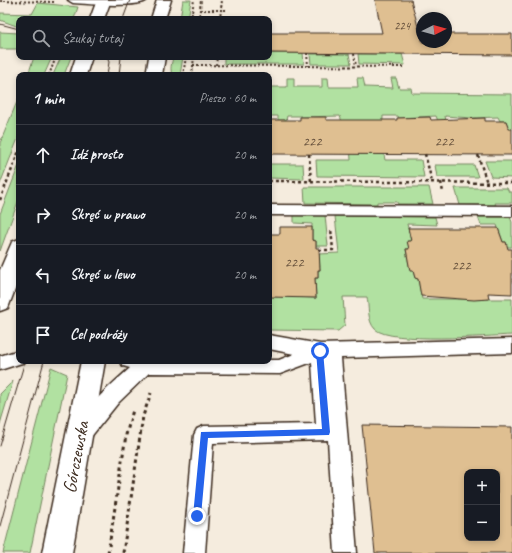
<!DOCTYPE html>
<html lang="pl">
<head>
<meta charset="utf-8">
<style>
  :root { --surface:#171b24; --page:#242831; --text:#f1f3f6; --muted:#9ea1a6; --line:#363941 }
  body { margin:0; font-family:Caveat,sans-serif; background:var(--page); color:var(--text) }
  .controls { position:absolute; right:12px; bottom:12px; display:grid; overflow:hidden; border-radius:8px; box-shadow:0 2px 6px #0003 }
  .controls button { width:36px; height:36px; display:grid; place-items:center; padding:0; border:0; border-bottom:1px solid var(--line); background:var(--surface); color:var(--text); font:20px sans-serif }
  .compass { position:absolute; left:416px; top:12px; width:36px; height:36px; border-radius:50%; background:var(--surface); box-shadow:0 2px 6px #0003; rotate:84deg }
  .stop { position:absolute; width:12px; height:12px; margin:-9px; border:3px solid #2563eb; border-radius:50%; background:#fff }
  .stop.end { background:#2563eb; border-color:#fff; box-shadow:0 1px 4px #0008 }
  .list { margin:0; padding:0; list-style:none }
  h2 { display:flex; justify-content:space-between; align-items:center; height:52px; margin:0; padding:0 16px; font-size:17px }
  h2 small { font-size:13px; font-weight:400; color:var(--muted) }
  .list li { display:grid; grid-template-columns:26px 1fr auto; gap:12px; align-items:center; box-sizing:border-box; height:60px; padding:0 16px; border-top:1px solid var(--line) }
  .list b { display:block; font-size:15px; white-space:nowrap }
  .list em { font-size:13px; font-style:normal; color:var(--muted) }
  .icon { flex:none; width:22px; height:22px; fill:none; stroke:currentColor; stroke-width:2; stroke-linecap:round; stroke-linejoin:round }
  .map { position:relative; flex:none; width:512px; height:553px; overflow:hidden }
  .search { position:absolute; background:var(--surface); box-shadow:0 2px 6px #0003; left:16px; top:16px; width:256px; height:44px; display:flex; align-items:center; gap:10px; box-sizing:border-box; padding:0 14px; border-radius:8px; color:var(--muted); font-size:15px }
  .panel { position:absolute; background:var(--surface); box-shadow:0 2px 6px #0003; left:16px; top:72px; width:256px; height:292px; border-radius:8px }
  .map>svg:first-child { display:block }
  .green { fill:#b1e1a1; stroke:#768660 }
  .building { fill:#dfbf91; stroke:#3b2a1e; fill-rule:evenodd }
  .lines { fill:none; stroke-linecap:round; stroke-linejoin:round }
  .lane-casing { stroke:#3b2a1e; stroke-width:3 }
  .secondary-casing { stroke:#3b2a1e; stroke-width:3 }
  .path-far2 { stroke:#3b2a1e; stroke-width:2; stroke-dasharray:2 2; stroke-linecap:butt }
  .path-far1 { stroke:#3b2a1e; stroke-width:2.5; stroke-dasharray:3 3; stroke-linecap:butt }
  .path { stroke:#3b2a1e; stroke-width:3; stroke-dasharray:3.5 3.5; stroke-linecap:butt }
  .lane { fill:#fff; fill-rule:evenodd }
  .secondary { fill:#fff; fill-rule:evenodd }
  .tram { stroke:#3b2a1e; stroke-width:1 }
  .route { fill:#2563eb }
  .labels { text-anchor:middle; stroke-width:3; stroke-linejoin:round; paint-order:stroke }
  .far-number-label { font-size:12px; fill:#644f3b }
  .number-label { font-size:14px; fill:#644f3b }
  .near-street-label { font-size:19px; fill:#3b2a1e; stroke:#fff }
</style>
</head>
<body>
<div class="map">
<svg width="512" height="553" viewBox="0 0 512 553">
  <rect width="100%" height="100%" fill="#f5ecde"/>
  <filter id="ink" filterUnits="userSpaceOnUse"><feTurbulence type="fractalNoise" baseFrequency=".025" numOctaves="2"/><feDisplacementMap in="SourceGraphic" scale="8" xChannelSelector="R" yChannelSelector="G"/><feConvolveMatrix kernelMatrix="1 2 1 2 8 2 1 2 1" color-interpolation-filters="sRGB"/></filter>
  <g filter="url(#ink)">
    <path class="green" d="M 183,0 L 191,0 L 188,19 L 180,19 Z
      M 38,3 L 78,7 L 74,19 L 19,19 L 19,27 L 0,20 L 0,13 L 32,14 Z
      M 0,32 L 19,33 L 19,49 L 0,49 Z
      M 269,53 L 303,53 L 304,64 L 224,64 L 224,57 L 269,57 Z
      M 310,54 L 349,54 L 351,64 L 311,64 Z
      M 358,54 L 402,54 L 405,65 L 359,64 Z
      M 34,57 L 52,57 L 44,75 L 28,75 Z
      M 61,57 L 71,57 L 64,75 L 53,75 Z
      M 173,57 L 183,57 L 180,75 L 173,75 C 169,70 172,63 173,57 Z
      M 287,78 L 294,78 L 294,87 L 322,87 L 322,78 L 328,78 L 329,87 L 358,87 L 357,78 L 363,78 L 365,87 L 393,88 L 391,78 L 396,78 L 399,88 L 411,88 L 412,93 L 512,94 L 512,129 L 509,129 L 506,121 L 500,121 L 498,117 L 471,118 L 445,116 L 446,121 L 438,121 L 436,116 L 399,118 L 398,116 L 383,116 L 382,145 L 385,160 L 421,160 L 424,177 L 317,176 L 316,160 L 351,160 L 350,145 L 340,116 L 301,117 L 301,116 L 287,116 L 286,120 L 278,120 L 278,116 L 269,116 L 269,87 L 287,87 Z
      M 19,97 L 19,136 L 0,184 L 0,143 Z
      M 485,161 L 512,161 L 512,178 L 491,177 Z
      M 269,164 L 303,164 L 304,179 L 269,178 Z
      M 19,165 L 19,199 L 0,251 L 0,214 Z
      M 435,165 L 474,165 L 478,177 L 437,177 Z
      M 304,187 L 429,187 L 433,204 L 398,204 L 397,202 L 377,202 L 377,204 L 305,203 Z
      M 455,188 L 507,188 L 509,192 L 512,192 L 512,203 L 495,203 L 496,205 L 460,205 Z
      M 294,215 L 325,215 L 328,246 L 316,246 L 316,241 L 312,241 L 312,224 L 294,223 Z
      M 335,216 L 435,217 L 437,225 L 407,224 L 411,241 L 408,241 L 409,249 L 406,249 L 410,270 L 413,271 L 415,278 L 418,279 L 422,299 L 512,299 L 512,335 C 488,336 390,344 375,329 C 367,321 369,306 367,297 L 343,297 L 345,325 L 338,331 L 269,330 L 269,296 L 316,298 L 315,278 L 318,278 L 318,270 L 320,270 L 319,254 L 339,253 Z
      M 478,217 L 510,217 L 512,222 L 512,247 L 507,247 L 506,242 L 503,242 L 497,225 L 481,225 Z
      M 51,367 L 67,374 L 30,553 L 3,553 Z
      M 13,381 L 0,424 L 0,394 Z"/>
    <path class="building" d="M 375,0 L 411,0 L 420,34 L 422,34 L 422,42 L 446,42 L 446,34 L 512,34 L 512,55 L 269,53 L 269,33 L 382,33 Z
      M 300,117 L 326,117 L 326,120 L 397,120 L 397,118 L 430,117 L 431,120 L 485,118 L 485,121 L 506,121 L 509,129 L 512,129 L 512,155 L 269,154 L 269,120 L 300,120 Z
      M 280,227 L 312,227 L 312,240 L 316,241 L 316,248 L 319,248 L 320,270 L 318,270 L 318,278 L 315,278 L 316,298 L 269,297 L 269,234 L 280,234 Z
      M 408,228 L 498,228 L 503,242 L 506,242 L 508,249 L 512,249 L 512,294 L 488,293 L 489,299 L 474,300 L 421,296 L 418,279 L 415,278 L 413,271 L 410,271 L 406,249 L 409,249 L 407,241 L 411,241 Z
      M 362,425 L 512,427 L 512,553 L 375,553 ZM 467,472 L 497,472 L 497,538 L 467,538 Z"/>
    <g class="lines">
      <g class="lane-casing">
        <path id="lane" d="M 68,0 L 147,0 C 140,8 86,4 73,3 Z
          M 269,205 L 512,206 L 512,216 L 269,215 Z
          M 269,335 L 320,344 L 512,339 L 512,353 L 341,358 L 357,553 L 335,553 L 328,440 L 213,443 L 205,553 L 183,553 L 194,435 L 197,429 L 204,426 L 316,424 L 312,362 L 280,374 L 149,373 L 118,403 L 90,438 L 83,441 L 76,438 L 73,432 C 85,407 110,386 130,368 L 123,366 L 120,361 L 269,361 L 269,360 L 279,360 L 294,354 L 269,349 Z
          M 19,350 L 19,361 L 26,361 L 25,362 L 0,370 L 0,356 Z"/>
      </g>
      <g class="secondary-casing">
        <path id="secondary" d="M 97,0 L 111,0 L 104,19 L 90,19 Z
          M 157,0 L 171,0 L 165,19 L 151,19 Z
          M 76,57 L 92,57 L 86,75 L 70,75 Z
          M 149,57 L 165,57 L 162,75 L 146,75 Z
          M 19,239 L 19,279 L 8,308 L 0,311 L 0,270 L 12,242 Z
          M 81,361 L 105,361 L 72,553 L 42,553 Z"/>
      </g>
      <path class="path-far2" d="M 0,1 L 55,2
        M 200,10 L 228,10
        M 191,19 L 194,0
        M 199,19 L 201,0
        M 220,19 L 222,0
        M 307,53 L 308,66
        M 354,54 L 356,66
        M 193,65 L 405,67
        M 216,65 L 217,57
        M 49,75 L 56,57
        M 183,75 L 186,57
        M 192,75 L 194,57"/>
      <path class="path-far1" d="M 309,154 L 311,182
        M 425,154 L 432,182
        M 478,155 L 487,183
        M 269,181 L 512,183
        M 441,182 L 443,192
        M 0,200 L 19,151
        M 319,250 L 333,250 L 331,229"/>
      <path class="path" d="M 108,553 L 126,435 L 133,410
        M 123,553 L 143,416 L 151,393"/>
      <use href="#lane" class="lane"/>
      <use href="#secondary" class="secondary"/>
      <path class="tram" d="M 123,19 L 130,0
        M 0,24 L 19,29
        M 107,57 L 109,62 L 107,75
        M 119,75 L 121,57
        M 0,446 L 25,361
        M 0,526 L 44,361"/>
    </g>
  </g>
  <path class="route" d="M 320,348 L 323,351 L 330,432 L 329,435 L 208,438 L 201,516 L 200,519 L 197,520 L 194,519 L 193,516 L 201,432 L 322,429 L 316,351 Z"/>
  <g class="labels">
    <g class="far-number-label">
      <text x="402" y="30">224</text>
    </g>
    <g class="number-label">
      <text x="312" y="146">222</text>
      <text x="444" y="146">222</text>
      <text x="294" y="267">222</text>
      <text x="461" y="270">222</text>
    </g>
    <g class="near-street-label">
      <text transform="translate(75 457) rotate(-79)" y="7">Górczewska</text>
    </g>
  </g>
</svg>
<div class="controls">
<button>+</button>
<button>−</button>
</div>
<svg class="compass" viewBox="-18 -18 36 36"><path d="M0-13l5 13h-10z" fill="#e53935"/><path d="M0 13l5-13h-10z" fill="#9ea1a6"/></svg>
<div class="stop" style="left:320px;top:351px"></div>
<div class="stop end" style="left:197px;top:516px"></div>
<div class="search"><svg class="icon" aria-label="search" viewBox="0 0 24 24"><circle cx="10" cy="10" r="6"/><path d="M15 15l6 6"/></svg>Szukaj tutaj</div>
<section class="panel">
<h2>1 min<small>Pieszo · 60 m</small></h2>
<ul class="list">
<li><svg class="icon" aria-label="ahead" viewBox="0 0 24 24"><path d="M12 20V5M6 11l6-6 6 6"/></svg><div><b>Idź prosto</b></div><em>20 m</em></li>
<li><svg class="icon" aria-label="right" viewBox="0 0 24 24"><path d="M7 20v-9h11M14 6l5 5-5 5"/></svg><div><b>Skręć w prawo</b></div><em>20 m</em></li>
<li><svg class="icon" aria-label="left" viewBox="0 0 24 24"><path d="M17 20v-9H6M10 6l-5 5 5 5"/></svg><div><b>Skręć w lewo</b></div><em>20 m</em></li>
<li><svg class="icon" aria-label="arrive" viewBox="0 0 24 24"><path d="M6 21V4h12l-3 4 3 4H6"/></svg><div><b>Cel podróży</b></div></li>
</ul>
</section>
</div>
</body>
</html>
